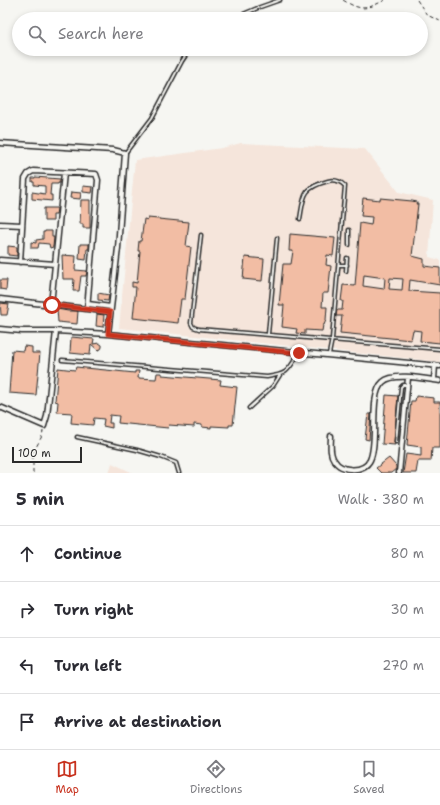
<!DOCTYPE html>
<html lang="en">
<head>
<meta charset="utf-8">
<style>
  :root { --surface:#fff; --page:#f7f7f7; --text:#2b2b33; --muted:#7c7c81; --line:#e1e1e2; --accent:#c8321e }
  body { margin:0; font-family:"Shantell Sans",sans-serif; background:var(--page); color:var(--text) }
  .scale { position:absolute; left:12px; bottom:10px; width:70px; box-sizing:border-box; padding-left:4px; border:2px solid #2b2b2b; border-top:0; font-size:11px; line-height:14px; white-space:nowrap; color:#2b2b2b; -webkit-text-stroke:3px #f6f6f2; paint-order:stroke }
  .stop { position:absolute; width:12px; height:12px; margin:-9px; border:3px solid #c8321e; border-radius:50%; background:#fff }
  .stop.end { background:#c8321e; border-color:#fff; box-shadow:0 1px 4px #0008 }
  .list { margin:0; padding:0; list-style:none }
  h2 { display:flex; justify-content:space-between; align-items:center; height:52px; margin:0; padding:0 16px; font-size:17px }
  h2 small { font-size:13px; font-weight:400; color:var(--muted) }
  .list li { display:grid; grid-template-columns:26px 1fr auto; gap:12px; align-items:center; box-sizing:border-box; height:56px; padding:0 16px; border-top:1px solid var(--line) }
  .list b { display:block; font-size:15px; white-space:nowrap }
  .list em { font-size:13px; font-style:normal; color:var(--muted) }
  .icon { flex:none; width:22px; height:22px; fill:none; stroke:currentColor; stroke-width:2; stroke-linecap:round; stroke-linejoin:round }
  .map { position:relative; flex:none; width:440px; height:473px; overflow:hidden }
  .search { position:absolute; background:var(--surface); box-shadow:0 2px 6px #0003; left:12px; right:12px; top:12px; height:44px; display:flex; align-items:center; gap:10px; box-sizing:border-box; padding:0 14px; border-radius:22px; color:var(--muted); font-size:15px }
  .sheet { height:276px; background:var(--surface) }
  nav { display:flex; justify-content:space-around; align-items:center; box-sizing:border-box; height:56px; border-top:1px solid var(--line); background:var(--surface); font-size:11px; color:var(--muted) }
  nav a { display:grid; justify-items:center; gap:2px }
  nav .on { color:var(--accent) }
  .map>svg:first-child { display:block }
  .built { fill:#f5e5db }
  .building { fill:#f2bda4; stroke:#2b2b2b; fill-rule:evenodd }
  .lines { fill:none; stroke-linecap:round; stroke-linejoin:round }
  .service-casing { stroke:#2b2b2b; stroke-width:5 }
  .minor-casing { stroke:#2b2b2b; stroke-width:7 }
  .path { stroke:#2b2b2b; stroke-width:1; stroke-dasharray:4 3; stroke-linecap:butt }
  .service { stroke:#f6f6f2; stroke-width:2 }
  .minor { stroke:#f6f6f2; stroke-width:4 }
  .route { stroke:#c8321e; stroke-width:5 }
</style>
</head>
<body>
<div class="map">
<svg width="440" height="473" viewBox="0 0 440 473">
  <rect width="100%" height="100%" fill="#f6f6f2"/>
  <filter id="ink" filterUnits="userSpaceOnUse"><feTurbulence type="fractalNoise" baseFrequency=".025" numOctaves="2"/><feDisplacementMap in="SourceGraphic" scale="8" xChannelSelector="R" yChannelSelector="G"/><feConvolveMatrix kernelMatrix="1 2 1 2 8 2 1 2 1" color-interpolation-filters="sRGB"/></filter>
  <g filter="url(#ink)">
    <path class="built" d="M 241,143 L 365,149 L 399,192 L 433,200 L 429,257 L 440,260 L 440,362 L 119,328 L 135,160 L 222,148 Z
      M 112,463 L 133,473 L 109,473 Z"/>
    <path class="building" d="M 35,177 L 60,179 L 60,183 L 58,183 L 58,184 L 51,184 L 50,195 L 52,195 L 52,201 L 32,199 L 32,192 L 45,194 L 45,186 L 34,185 L 34,182 L 32,182 L 32,178 L 35,178 Z
      M 83,186 L 93,187 L 92,193 L 83,192 Z
      M 71,192 L 81,193 L 80,199 L 70,198 Z
      M 363,198 L 380,200 L 380,198 L 412,201 L 417,202 L 416,204 L 418,204 L 412,256 L 424,259 L 424,266 L 440,268 L 440,285 L 410,280 L 409,291 L 440,293 L 440,343 L 420,341 L 421,331 L 413,330 L 411,340 L 340,333 L 342,316 L 336,316 L 337,310 L 342,310 L 343,301 L 341,301 L 343,285 L 355,286 L 360,223 L 371,225 L 372,217 L 361,216 ZM 364,275 L 385,278 L 384,289 L 363,286 ZM 390,278 L 403,279 L 402,290 L 389,289 Z
      M 81,200 L 90,200 L 90,228 L 83,228 L 83,224 L 80,224 Z
      M 44,208 L 57,208 L 56,215 L 53,215 L 53,221 L 44,221 Z
      M 148,218 L 189,222 L 186,246 L 191,247 L 185,299 L 181,299 L 178,323 L 133,318 L 136,287 L 132,287 L 132,282 L 137,283 L 140,251 L 138,251 L 139,241 L 141,241 L 144,219 L 148,220 Z
      M 45,231 L 52,231 L 52,237 L 54,237 L 53,247 L 50,248 L 49,244 L 39,243 L 38,248 L 31,248 L 31,242 L 36,243 L 36,240 L 43,239 L 43,232 L 45,232 Z
      M 290,234 L 335,238 L 333,256 L 327,255 L 326,265 L 331,266 L 328,293 L 323,293 L 322,307 L 327,307 L 326,320 L 324,325 L 323,325 L 322,331 L 305,330 L 305,334 L 296,333 L 297,329 L 282,327 L 284,305 L 279,305 L 283,264 L 291,264 L 293,251 L 289,251 Z
      M 80,244 L 89,244 L 89,249 L 87,249 L 86,260 L 79,259 Z
      M 8,246 L 17,247 L 17,256 L 8,255 Z
      M 62,255 L 76,256 L 75,270 L 87,271 L 86,276 L 81,276 L 79,291 L 73,291 L 74,279 L 63,279 Z
      M 245,257 L 264,259 L 262,281 L 243,279 Z
      M 0,280 L 7,280 L 6,290 L 0,289 Z
      M 98,293 L 109,295 L 108,301 L 98,300 Z
      M 0,303 L 9,304 L 7,315 L 1,315 Z
      M 57,309 L 68,311 L 78,311 L 77,324 L 58,322 Z
      M 97,314 L 104,315 L 103,327 L 96,326 Z
      M 71,337 L 94,339 L 93,344 L 99,343 L 102,345 L 102,347 L 101,349 L 98,350 L 91,344 L 90,355 L 70,353 Z
      M 24,346 L 32,347 L 32,353 L 40,353 L 36,395 L 9,393 L 12,350 L 23,351 Z
      M 76,367 L 135,373 L 135,371 L 139,371 L 138,378 L 156,379 L 157,373 L 162,373 L 162,375 L 221,380 L 220,385 L 237,387 L 233,425 L 229,425 L 229,427 L 211,426 L 211,428 L 202,427 L 202,425 L 194,424 L 194,427 L 169,425 L 168,428 L 118,423 L 119,416 L 110,415 L 109,423 L 112,423 L 112,428 L 103,426 L 104,419 L 94,418 L 93,425 L 71,423 L 72,413 L 57,412 L 58,402 L 55,401 L 58,368 L 75,370 Z
      M 386,395 L 398,396 L 394,442 L 395,445 L 382,444 Z
      M 416,396 L 434,398 L 434,402 L 440,402 L 440,448 L 432,448 L 431,461 L 418,461 L 416,473 L 403,473 L 406,454 L 421,456 L 421,447 L 407,445 L 411,401 L 415,401 Z
      M 368,414 L 371,414 L 369,440 L 365,439 Z
      M 389,458 L 396,466 L 396,469 L 391,473 L 381,473 L 376,468 Z"/>
    <g class="lines">
      <g class="service-casing">
        <path id="service" d="M 232,19 L 260,7 L 280,0
          M 126,152 L 152,118 L 182,61 L 190,49
          M 300,219 C 304,196 302,188 328,181 C 335,179 340,181 345,186 L 332,339 L 329,354
          M 201,235 L 191,323 L 193,327 L 199,329 L 440,349
          M 349,245 L 349,230
          M 339,265 L 347,265
          M 346,271 L 347,258
          M 268,334 L 277,238
          M 62,360 L 267,377 C 288,374 288,371 299,353
          M 249,408 L 273,386 L 280,375
          M 77,437 L 137,450 L 161,457 L 176,463 L 179,473
          M 396,442 L 401,387 L 403,385 L 407,385"/>
      </g>
      <g class="minor-casing">
        <path id="minor" d="M 0,143 L 113,150 L 125,153 L 118,248 L 108,334
          M 0,224 L 22,225
          M 0,260 L 55,264
          M 0,299 L 87,309 L 98,180 L 96,174 L 33,171 L 28,174 L 25,179 L 20,262
          M 88,304 L 111,307
          M 51,305 L 64,173
          M 87,309 L 110,312
          M 0,329 L 22,331 L 56,331 L 108,334 L 440,366
          M 434,380 L 435,365
          M 0,407 L 44,426 L 47,416 L 56,331
          M 331,436 C 331,444 329,453 334,460 C 341,472 364,473 370,460 C 379,441 368,395 383,382 C 393,372 426,379 440,381
          M 399,473 L 408,378"/>
      </g>
      <path class="path" d="M 343,0 C 362,12 367,9 385,0
        M 417,0 L 427,15 L 440,21
        M 33,473 L 33,453 L 42,436 L 43,431"/>
      <use href="#service" class="service"/>
      <use href="#minor" class="minor"/>
    </g>
  </g>
  <g class="lines" filter="url(#ink)">
    <path class="route" d="M 52,305 L 110,312 L 108,334 L 299,353"/>
  </g>
</svg>
<div class="scale">100 m</div>
<div class="stop" style="left:52px;top:305px"></div>
<div class="stop end" style="left:299px;top:353px"></div>
<div class="search"><svg class="icon" aria-label="search" viewBox="0 0 24 24"><circle cx="10" cy="10" r="6"/><path d="M15 15l6 6"/></svg>Search here</div>
</div>
<section class="sheet">
<h2>5 min<small>Walk · 380 m</small></h2>
<ul class="list">
<li><svg class="icon" aria-label="ahead" viewBox="0 0 24 24"><path d="M12 20V5M6 11l6-6 6 6"/></svg><div><b>Continue</b></div><em>80 m</em></li>
<li><svg class="icon" aria-label="right" viewBox="0 0 24 24"><path d="M7 20v-9h11M14 6l5 5-5 5"/></svg><div><b>Turn right</b></div><em>30 m</em></li>
<li><svg class="icon" aria-label="left" viewBox="0 0 24 24"><path d="M17 20v-9H6M10 6l-5 5 5 5"/></svg><div><b>Turn left</b></div><em>270 m</em></li>
<li><svg class="icon" aria-label="arrive" viewBox="0 0 24 24"><path d="M6 21V4h12l-3 4 3 4H6"/></svg><div><b>Arrive at destination</b></div></li>
</ul>
</section>
<nav>
<a class="on"><svg class="icon" aria-label="map" viewBox="0 0 24 24"><path d="M3 6l6-2 6 2 6-2v14l-6 2-6-2-6 2zM9 4v14M15 6v14"/></svg>Map</a>
<a><svg class="icon" aria-label="directions" viewBox="0 0 24 24"><path d="M12 3l9 9-9 9-9-9zM9 14v-3h6M13 9l2 2-2 2"/></svg>Directions</a>
<a><svg class="icon" aria-label="saved" viewBox="0 0 24 24"><path d="M7 4h10v16l-5-4-5 4z"/></svg>Saved</a>
</nav>
</body>
</html>
